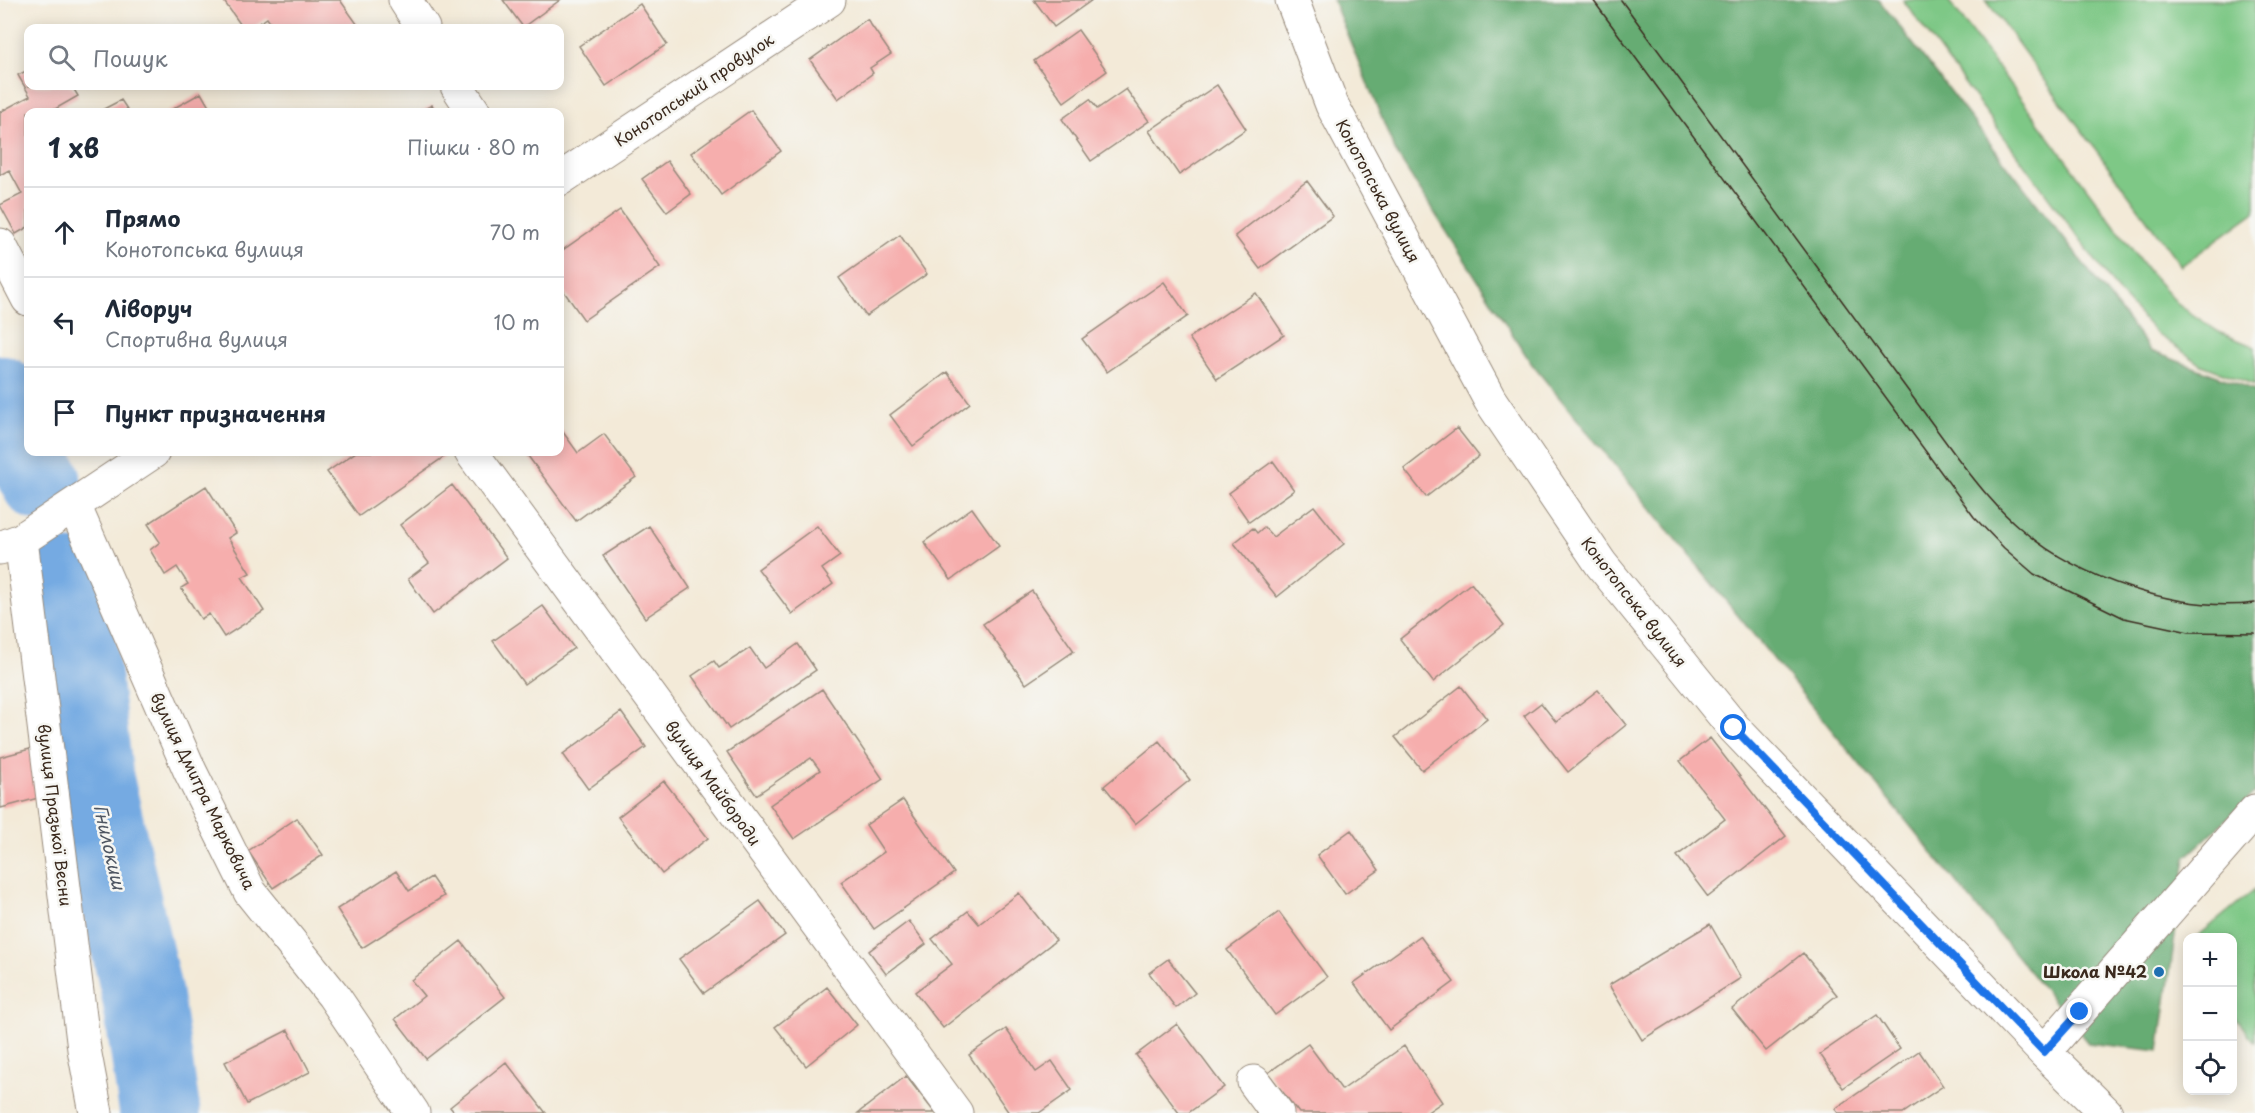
<!DOCTYPE html>
<html lang="uk">
<head>
<meta charset="utf-8">
<style>
  :root { --surface:#fff; --page:#f6f6f7; --text:#1f2937; --muted:#747a83; --line:#e0e1e3 }
  body { margin:0; font-family:"Playpen Sans",sans-serif; background:var(--page); color:var(--text) }
  .controls { position:absolute; right:18px; bottom:18px; display:grid; overflow:hidden; border-radius:12px; box-shadow:0 3px 15px #0003 }
  .controls button { width:54px; height:54px; display:grid; place-items:center; padding:0; border:0; border-bottom:2px solid var(--line); background:var(--surface); color:var(--text); font:30px sans-serif }
  .stop { position:absolute; width:18px; height:18px; margin:-14px; border:4px solid #1a73e8; border-radius:50%; background:#fff }
  .stop.end { background:#1a73e8; border-color:#fff; box-shadow:0 2px 6px #0008 }
  .list { margin:0; padding:0; list-style:none }
  h2 { display:flex; justify-content:space-between; align-items:center; height:78px; margin:0; padding:0 24px; font-size:26px }
  h2 small { font-size:20px; font-weight:400; color:var(--muted) }
  .list li { display:grid; grid-template-columns:39px 1fr auto; gap:18px; align-items:center; box-sizing:border-box; height:90px; padding:0 24px; border-top:2px solid var(--line) }
  .list b { display:block; font-size:22px; white-space:nowrap }
  .list p { margin:0; font-size:20px; white-space:nowrap; color:var(--muted) }
  .list em { font-size:20px; font-style:normal; color:var(--muted) }
  .icon { flex:none; width:33px; height:33px; fill:none; stroke:currentColor; stroke-width:2; stroke-linecap:round; stroke-linejoin:round }
  .map { position:relative; flex:none; width:2255px; height:1113px; overflow:hidden }
  .search { position:absolute; background:var(--surface); box-shadow:0 3px 15px #0003; left:24px; top:24px; width:540px; height:66px; display:flex; align-items:center; gap:15px; box-sizing:border-box; padding:0 21px; border-radius:12px; color:var(--muted); font-size:22px }
  .panel { position:absolute; background:var(--surface); box-shadow:0 3px 15px #0003; left:24px; top:108px; width:540px; height:348px; border-radius:12px }
  .map>svg:first-child { display:block }
  .green { fill:#7ec886; stroke:#5c7952; stroke-width:1.5 }
  .forest { fill:#66ac73; stroke:#506b48; stroke-width:1.5 }
  .lines { fill:none; stroke-linecap:round; stroke-linejoin:round }
  .river { stroke:#75aae2; stroke-width:81 }
  .building { fill:#f6aead }
  .minor-casing { stroke:#978a7b; stroke-width:35 }
  .minor { stroke:#fff; stroke-width:33 }
  .tram { stroke:#3b2a1e; stroke-width:1.5 }
  .route { stroke:#1a73e8; stroke-width:8 }
  .poi-dot { fill:#1f6fb2; stroke:#f6f6f2; stroke-width:2 }
  .labels { text-anchor:middle; stroke-width:5; stroke-linejoin:round; paint-order:stroke }
  .street-label { font-size:16px; fill:#3b2a1e; stroke:#f6f6f2 }
  .poi-label { font-size:16px; font-weight:bold; fill:#3b2a1e; stroke:#f6f6f2; text-anchor:end }
  .water-label { font-size:18px; font-style:italic; fill:#4f5763; stroke:#f6f6f2 }
</style>
</head>
<body>
<div class="map">
<svg width="2255" height="1113" viewBox="0 0 2255 1113">
  <rect width="100%" height="100%" fill="#f6f6f2"/>
  <filter id="ink" filterUnits="userSpaceOnUse"><feTurbulence type="fractalNoise" baseFrequency=".0167" numOctaves="2"/><feDisplacementMap in="SourceGraphic" scale="12" xChannelSelector="R" yChannelSelector="G"/><feConvolveMatrix kernelMatrix="1 2 1 2 8 2 1 2 1" color-interpolation-filters="sRGB"/></filter>
  <filter id="wash" filterUnits="userSpaceOnUse"><feTurbulence type="fractalNoise" baseFrequency=".008" numOctaves="4" result="noise"/><feDisplacementMap in="SourceGraphic" scale="24" xChannelSelector="R" yChannelSelector="G"/><feGaussianBlur stdDeviation="1.35" result="paint"/><feColorMatrix in="noise" values="0 0 0 0 0 0 0 0 0 0 0 0 0 0 0 0 0 1.4 0 .05"/><feComposite in="paint" operator="in"/></filter>
  <g filter="url(#wash)">
    <rect width="100%" height="100%" fill="#f3ead8"/>
    <path class="green" d="M 1903,0 L 1948,0 L 2148,271 L 2180,306 L 2219,332 L 2255,347 L 2255,385 L 2202,365 L 2156,333 L 2120,294 Z
      M 1986,0 L 2255,0 L 2255,212 L 2181,266 Z
      M 2255,889 L 2255,1042 L 2233,1015 L 2232,938 L 2197,937 Z"/>
    <path class="forest" d="M 1333,0 L 1879,0 L 2151,351 L 2255,390 L 2255,793 L 2186,857 L 2159,1051 L 2088,1043 L 1531,363 L 1396,153 Z"/>
    <g class="lines">
      <path class="river" d="M 0,396 L 41,481
        M 69,580 L 93,778 L 142,994 L 160,1113"/>
    </g>
    <g id="blocks">
      <path class="building" d="M 223,0 L 340,0 L 360,28 L 274,28 L 267,18 L 252,28 L 243,28 Z
        M 503,0 L 560,0 L 523,27 Z
        M 1034,0 L 1092,0 L 1054,27 Z
        M 640,4 L 667,44 L 606,86 L 579,46 Z
        M 867,19 L 891,54 L 870,68 L 873,73 L 838,99 L 810,60 Z
        M 1078,30 L 1107,71 L 1064,102 L 1034,61 Z
        M 28,70 L 28,86 L 72,86 L 78,96 L 50,112 L 28,112 L 28,227 L 16,234 L 0,205 L 22,194 L 9,170 L 0,175 L 0,112 L 30,96 L 18,75 Z
        M 1217,85 L 1246,129 L 1179,175 L 1149,131 Z
        M 1126,89 L 1149,121 L 1091,161 L 1062,119 L 1090,99 L 1097,109 Z
        M 201,93 L 212,112 L 167,112 Z
        M 121,100 L 129,112 L 98,112 Z
        M 432,105 L 437,112 L 419,112 Z
        M 751,110 L 781,151 L 721,195 L 691,153 Z
        M 667,161 L 691,194 L 667,212 L 642,179 Z
        M 1307,181 L 1333,216 L 1260,269 L 1235,236 Z
        M 620,210 L 660,267 L 584,320 L 560,286 L 560,252 Z
        M 900,235 L 927,274 L 866,316 L 839,278 Z
        M 1164,282 L 1188,316 L 1107,372 L 1082,339 Z
        M 1256,293 L 1284,335 L 1217,379 L 1189,338 Z
        M 947,372 L 970,403 L 913,446 L 890,415 Z
        M 560,428 L 578,453 L 604,434 L 636,477 L 576,521 L 525,452 L 560,452 Z
        M 1457,428 L 1479,456 L 1426,497 L 1404,469 Z
        M 356,452 L 442,452 L 445,456 L 359,516 L 327,472 Z
        M 1273,461 L 1294,490 L 1249,522 L 1229,493 Z
        M 452,485 L 507,558 L 433,614 L 408,579 L 429,563 L 400,525 Z
        M 206,486 L 236,533 L 228,538 L 250,573 L 242,577 L 264,611 L 224,637 L 209,614 L 201,619 L 181,588 L 188,584 L 177,567 L 165,575 L 150,550 L 160,542 L 148,524 Z
        M 1314,506 L 1344,544 L 1277,597 L 1234,543 L 1253,528 L 1257,533 L 1264,527 L 1273,537 Z
        M 972,508 L 999,546 L 951,580 L 924,542 Z
        M 649,526 L 690,588 L 645,618 L 603,556 Z
        M 817,526 L 840,556 L 822,569 L 833,584 L 792,614 L 758,569 Z
        M 1471,583 L 1504,625 L 1433,682 L 1400,639 Z
        M 1032,591 L 1074,651 L 1026,684 L 983,624 Z
        M 543,606 L 574,648 L 524,684 L 493,641 Z
        M 798,644 L 816,670 L 729,729 L 692,676 L 714,661 L 719,668 L 750,648 L 764,668 Z
        M 1461,686 L 1487,719 L 1422,770 L 1395,737 Z
        M 822,689 L 883,779 L 794,839 L 770,805 L 820,770 L 811,758 L 756,795 L 727,752 Z
        M 1598,690 L 1626,725 L 1568,772 L 1524,716 L 1541,703 L 1556,722 Z
        M 621,712 L 646,747 L 588,789 L 563,754 Z
        M 1710,738 L 1786,836 L 1708,897 L 1677,856 L 1725,819 L 1680,761 Z
        M 1159,741 L 1190,780 L 1135,824 L 1104,786 Z
        M 30,749 L 42,797 L 1,808 L 0,757 Z
        M 664,781 L 708,838 L 662,874 L 618,817 Z
        M 903,800 L 954,873 L 874,929 L 841,882 L 884,852 L 866,825 Z
        M 297,818 L 323,855 L 273,888 L 248,851 Z
        M 1351,830 L 1379,870 L 1345,894 L 1317,855 Z
        M 396,871 L 409,891 L 431,877 L 444,896 L 362,948 L 337,909 Z
        M 1019,893 L 1056,940 L 943,1028 L 915,992 L 952,964 L 932,939 L 968,911 L 979,924 Z
        M 760,901 L 785,935 L 704,993 L 679,959 Z
        M 1279,912 L 1327,977 L 1275,1015 L 1227,950 Z
        M 909,921 L 926,944 L 886,974 L 869,951 Z
        M 1710,924 L 1741,978 L 1642,1040 L 1609,985 Z
        M 1420,936 L 1454,982 L 1389,1030 L 1354,983 Z
        M 461,941 L 505,997 L 426,1059 L 395,1019 L 424,996 L 411,980 Z
        M 1803,953 L 1837,995 L 1766,1051 L 1732,1009 Z
        M 1168,959 L 1195,993 L 1176,1008 L 1149,973 Z
        M 827,987 L 857,1025 L 806,1066 L 775,1027 Z
        M 1877,1015 L 1900,1049 L 1843,1088 L 1820,1054 Z
        M 1177,1024 L 1224,1087 L 1188,1113 L 1179,1113 L 1136,1055 Z
        M 1006,1029 L 1036,1072 L 1052,1061 L 1072,1090 L 1039,1113 L 1009,1113 L 969,1055 Z
        M 288,1030 L 310,1072 L 247,1104 L 225,1062 Z
        M 1308,1044 L 1342,1090 L 1404,1046 L 1442,1102 L 1426,1113 L 1299,1113 L 1268,1073 Z
        M 1919,1051 L 1943,1086 L 1903,1113 L 1838,1113 L 1835,1109 Z
        M 506,1062 L 546,1113 L 455,1113 L 450,1107 Z
        M 906,1076 L 935,1113 L 858,1113 Z"/>
    </g>
  </g>
  <g filter="url(#ink)">
    <use href="#blocks" fill-opacity="0" stroke="#978a7b" stroke-width="1.5"/>
    <g class="lines">
      <g class="minor-casing">
        <path id="minor" d="M 405,0 L 423,28
          M 1292,0 L 1332,105 L 1490,400 L 1601,564 L 1734,728 L 2044,1052 L 2106,1113
          M 457,86 L 474,112
          M 560,179 L 829,0
          M 0,245 L 28,299
          M 471,452 L 956,1113
          M 74,505 L 190,771 L 250,892 L 333,995 L 413,1113
          M 21,540 L 84,1049 L 96,1113
          M 0,548 L 21,540 L 153,452
          M 2044,1052 L 2255,811
          M 1254,1082 L 1277,1113"/>
      </g>
      <use href="#minor" class="minor"/>
      <path class="tram" d="M 1593,0 L 1974,517 L 2004,548 L 2034,574 L 2124,618 L 2189,632 L 2255,633
        M 1621,0 L 1956,456 C 1976,482 1995,507 2020,528 C 2076,578 2180,613 2255,603"/>
    </g>
  </g>
  <g class="lines" filter="url(#ink)">
    <path class="route" d="M 1734,728 L 2044,1052 L 2080,1012"/>
  </g>
  <circle class="poi-dot" cx="2159" cy="972" r="6"/>
  <g class="labels">
    <g class="street-label">
      <text transform="translate(694 90) rotate(-34)" y="6">Конотопський провулок</text>
      <text transform="translate(1378 191) rotate(62)" y="6">Конотопська вулиця</text>
      <text transform="translate(1634 602) rotate(52)" y="6">Конотопська вулиця</text>
      <text transform="translate(713 783) rotate(54)" y="6">вулиця Майбороди</text>
      <text transform="translate(203 791) rotate(64)" y="6">вулиця Дмитра Марковича</text>
      <text transform="translate(55 815) rotate(83)" y="6">вулиця Празької Весни</text>
    </g>
    <g class="poi-label">
      <text x="2147" y="978">Школа №42</text>
    </g>
    <g class="water-label">
      <text transform="translate(109 847) rotate(77)" y="6">Гнилокиш</text>
    </g>
  </g>
</svg>
<div class="controls">
<button>+</button>
<button>−</button>
<button><svg class="icon" aria-label="locate" viewBox="0 0 24 24"><circle cx="12" cy="12" r="6"/><path d="M12 2v4M12 18v4M2 12h4M18 12h4"/></svg></button>
</div>
<div class="stop" style="left:1734px;top:728px"></div>
<div class="stop end" style="left:2080px;top:1012px"></div>
<div class="search"><svg class="icon" aria-label="search" viewBox="0 0 24 24"><circle cx="10" cy="10" r="6"/><path d="M15 15l6 6"/></svg>Пошук</div>
<section class="panel">
<h2>1 хв<small>Пішки · 80 m</small></h2>
<ul class="list">
<li><svg class="icon" aria-label="ahead" viewBox="0 0 24 24"><path d="M12 20V5M6 11l6-6 6 6"/></svg><div><b>Прямо</b><p>Конотопська вулиця</p></div><em>70 m</em></li>
<li><svg class="icon" aria-label="left" viewBox="0 0 24 24"><path d="M17 20v-9H6M10 6l-5 5 5 5"/></svg><div><b>Ліворуч</b><p>Спортивна вулиця</p></div><em>10 m</em></li>
<li><svg class="icon" aria-label="arrive" viewBox="0 0 24 24"><path d="M6 21V4h12l-3 4 3 4H6"/></svg><div><b>Пункт призначення</b></div></li>
</ul>
</section>
</div>
</body>
</html>
